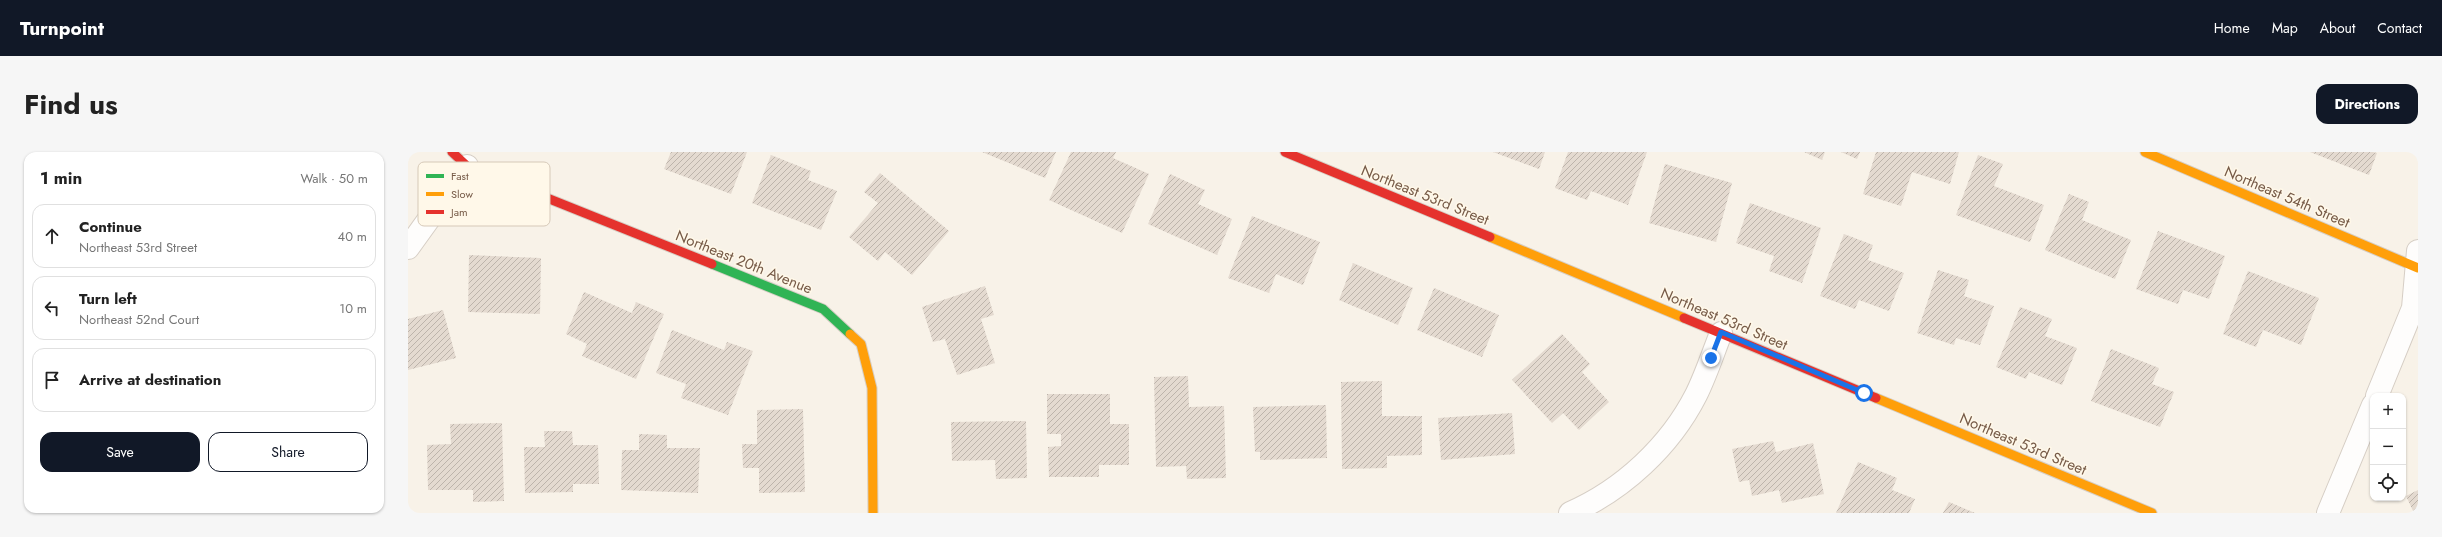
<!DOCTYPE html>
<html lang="en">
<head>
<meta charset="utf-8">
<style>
  :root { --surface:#fff; --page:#f6f6f6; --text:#222; --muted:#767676; --line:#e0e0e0; --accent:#111827 }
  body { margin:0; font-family:Jost,sans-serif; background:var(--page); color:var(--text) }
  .controls { position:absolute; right:12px; bottom:12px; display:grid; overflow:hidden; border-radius:8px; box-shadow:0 1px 3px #0004 }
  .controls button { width:36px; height:36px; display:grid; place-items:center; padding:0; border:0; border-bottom:1px solid var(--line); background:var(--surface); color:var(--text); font:20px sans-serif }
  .stop { position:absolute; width:12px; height:12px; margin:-9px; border:3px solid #1a73e8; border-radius:50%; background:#fff }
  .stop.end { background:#1a73e8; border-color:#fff; box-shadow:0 1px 4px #0008 }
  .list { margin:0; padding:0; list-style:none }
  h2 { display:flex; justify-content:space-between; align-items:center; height:52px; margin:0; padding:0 16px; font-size:17px }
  h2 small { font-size:13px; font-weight:400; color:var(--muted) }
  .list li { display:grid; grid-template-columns:26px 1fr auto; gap:12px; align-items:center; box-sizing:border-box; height:64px; margin:0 8px 8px; padding:0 8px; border:1px solid var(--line); border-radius:12px }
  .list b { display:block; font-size:15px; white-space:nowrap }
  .list p { margin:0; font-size:13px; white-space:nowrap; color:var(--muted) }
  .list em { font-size:13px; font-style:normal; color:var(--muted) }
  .actions { display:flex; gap:8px; padding:12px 16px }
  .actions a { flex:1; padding:9px 0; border:1px solid var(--accent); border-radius:12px; text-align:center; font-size:14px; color:var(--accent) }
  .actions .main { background:var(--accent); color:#fff }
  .icon { flex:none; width:22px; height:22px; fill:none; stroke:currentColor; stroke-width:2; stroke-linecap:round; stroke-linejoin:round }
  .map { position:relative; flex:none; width:2010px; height:361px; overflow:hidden; border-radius:12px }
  header { display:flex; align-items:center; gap:24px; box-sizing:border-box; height:56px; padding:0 20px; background:var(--accent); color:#fff }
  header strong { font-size:19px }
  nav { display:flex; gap:22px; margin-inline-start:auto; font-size:14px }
  .intro { display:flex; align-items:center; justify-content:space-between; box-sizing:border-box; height:96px; padding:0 24px }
  h1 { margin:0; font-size:28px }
  .button { padding:10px 18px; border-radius:12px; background:var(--accent); color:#fff; font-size:14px; font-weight:700 }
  main { display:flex; gap:24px; padding:0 24px }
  aside { flex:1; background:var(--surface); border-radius:12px; box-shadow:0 1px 3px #0004 }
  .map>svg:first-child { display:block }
  .building { fill:url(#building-hatch) }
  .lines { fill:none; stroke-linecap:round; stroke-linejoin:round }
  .street-casing { stroke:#d6cec5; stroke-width:24 }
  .fast-casing { stroke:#d6cec4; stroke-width:11 }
  .slow-casing { stroke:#d6cec4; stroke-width:11 }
  .jam-casing { stroke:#d6cec4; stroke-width:11 }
  .street { stroke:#fefdfc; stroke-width:22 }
  .fast { stroke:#30b455; stroke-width:9 }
  .slow { stroke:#ff9f0a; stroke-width:9 }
  .jam { stroke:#e5322d; stroke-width:9 }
  .route { stroke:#1a73e8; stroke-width:5 }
  .labels { text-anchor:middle; stroke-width:3; stroke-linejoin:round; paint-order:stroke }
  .street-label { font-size:15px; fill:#765a47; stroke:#fff8e9 }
  .key { fill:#fff8e9; stroke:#d6c9b8; stroke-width:1 }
  .key-label { font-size:11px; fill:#765a47 }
</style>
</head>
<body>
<header>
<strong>Turnpoint</strong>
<nav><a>Home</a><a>Map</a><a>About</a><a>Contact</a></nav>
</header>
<div class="intro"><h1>Find us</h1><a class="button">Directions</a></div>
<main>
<aside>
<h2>1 min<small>Walk · 50 m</small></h2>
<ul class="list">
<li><svg class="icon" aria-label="ahead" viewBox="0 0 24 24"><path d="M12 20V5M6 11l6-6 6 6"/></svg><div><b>Continue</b><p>Northeast 53rd Street</p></div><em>40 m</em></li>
<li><svg class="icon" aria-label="left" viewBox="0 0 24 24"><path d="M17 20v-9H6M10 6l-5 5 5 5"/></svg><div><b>Turn left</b><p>Northeast 52nd Court</p></div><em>10 m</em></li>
<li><svg class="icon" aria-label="arrive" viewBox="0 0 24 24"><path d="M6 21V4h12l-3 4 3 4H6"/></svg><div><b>Arrive at destination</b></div></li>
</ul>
<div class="actions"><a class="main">Save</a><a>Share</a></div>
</aside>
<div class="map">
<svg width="2010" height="361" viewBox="0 0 2010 361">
  <defs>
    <pattern id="building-hatch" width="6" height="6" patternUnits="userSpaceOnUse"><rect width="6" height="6" fill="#e4dad0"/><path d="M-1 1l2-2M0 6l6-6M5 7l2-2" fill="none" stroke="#bdb4ab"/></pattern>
  </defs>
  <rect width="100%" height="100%" fill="#f8f2e8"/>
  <path class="building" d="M 263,0 L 339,0 L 323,42 L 256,17 Z
    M 574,0 L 648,0 L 637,26 Z
    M 663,0 L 708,0 L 705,6 L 741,22 L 714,81 L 641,48 Z
    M 1085,0 L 1137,0 L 1131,17 Z
    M 1160,0 L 1239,0 L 1220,53 L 1183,39 L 1179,48 L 1147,36 Z
    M 1396,0 L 1417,0 L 1414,8 Z
    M 1433,0 L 1452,0 L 1449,7 Z
    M 1468,0 L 1551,0 L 1542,32 L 1504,20 L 1493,54 L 1455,42 Z
    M 1902,0 L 1965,0 L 1969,1 L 1961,23 Z
    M 363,3 L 403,19 L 400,28 L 429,39 L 413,78 L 344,51 Z
    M 1570,3 L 1595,12 L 1586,34 L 1636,53 L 1622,90 L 1548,63 Z
    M 1257,12 L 1324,31 L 1308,90 L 1241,71 Z
    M 472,21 L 541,79 L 504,123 L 477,100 L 470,109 L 441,85 L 470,51 L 456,40 Z
    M 762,22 L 797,38 L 790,52 L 824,67 L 809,103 L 740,72 Z
    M 1661,42 L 1681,50 L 1674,68 L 1723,88 L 1707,127 L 1637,98 Z
    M 1342,51 L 1413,76 L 1394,131 L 1361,119 L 1366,104 L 1328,91 Z
    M 844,64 L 912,90 L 895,133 L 868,122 L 861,141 L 820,126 Z
    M 1750,79 L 1817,104 L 1801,147 L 1775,138 L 1770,152 L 1728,137 Z
    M 1436,82 L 1465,93 L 1460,108 L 1496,121 L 1481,159 L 1451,148 L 1447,157 L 1412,144 Z
    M 61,103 L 133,106 L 132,162 L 60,160 Z
    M 945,111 L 1005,136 L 990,173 L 931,148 Z
    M 1530,118 L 1561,128 L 1556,144 L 1586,154 L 1572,193 L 1548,186 L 1546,193 L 1509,181 Z
    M 1840,119 L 1911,146 L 1893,193 L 1855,178 L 1848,195 L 1815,182 Z
    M 577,134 L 586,163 L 573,167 L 587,211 L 549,223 L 537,187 L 525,190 L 514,155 Z
    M 1026,136 L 1091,163 L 1074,205 L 1009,178 Z
    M 176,140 L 224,161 L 228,150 L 256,162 L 228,227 L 174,204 L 179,192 L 158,182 Z
    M 1612,155 L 1644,167 L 1637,184 L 1669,196 L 1654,233 L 1621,220 L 1618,227 L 1588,215 Z
    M 35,158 L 48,206 L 0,218 L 0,167 Z
    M 264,178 L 316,198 L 319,190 L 345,199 L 320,263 L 273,246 L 278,232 L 248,221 Z
    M 1154,182 L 1182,212 L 1174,220 L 1201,250 L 1171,278 L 1155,261 L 1144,271 L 1104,228 Z
    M 1703,197 L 1751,216 L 1744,232 L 1766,240 L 1752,275 L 1683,249 Z
    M 780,224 L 781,255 L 816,254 L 818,326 L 779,327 L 778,314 L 748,315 L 746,225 Z
    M 974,229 L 974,264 L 1014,264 L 1014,303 L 979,304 L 979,316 L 934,317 L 933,230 Z
    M 639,242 L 702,242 L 702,272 L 721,272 L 721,313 L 691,313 L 691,325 L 641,325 L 640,295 L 653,294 L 653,282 L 639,282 Z
    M 918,253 L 919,306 L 852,308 L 852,300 L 847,300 L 845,255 Z
    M 395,257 L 397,340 L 351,341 L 351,316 L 335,316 L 334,292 L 349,292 L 349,258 Z
    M 1104,261 L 1107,302 L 1033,308 L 1030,266 Z
    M 618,269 L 619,326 L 588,327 L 587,308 L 544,309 L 543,270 Z
    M 94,271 L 96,349 L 65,350 L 65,338 L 20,338 L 19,293 L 43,292 L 42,272 Z
    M 136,279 L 164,279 L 165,293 L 190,293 L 191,332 L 165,332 L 165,340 L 117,341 L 116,295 L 137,295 Z
    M 231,282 L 259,283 L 259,296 L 292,296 L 290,341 L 213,338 L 214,298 L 231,298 Z
    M 1365,289 L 1368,300 L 1405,291 L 1416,342 L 1374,351 L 1371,338 L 1344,344 L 1341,328 L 1331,330 L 1324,297 Z
    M 1450,310 L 1489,326 L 1484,338 L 1507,347 L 1501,361 L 1428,361 Z
    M 2010,338 L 2010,361 L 2006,361 L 1998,344 Z
    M 1541,350 L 1567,361 L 1535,361 Z"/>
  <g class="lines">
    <g class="street-casing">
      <path id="street" d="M 0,96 L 59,14
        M 1969,244 L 2005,156 L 2010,99
        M 1162,361 C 1215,338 1262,294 1288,243 C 1298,223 1305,201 1313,181
        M 1920,361 L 1965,253"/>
    </g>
    <g class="fast-casing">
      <path id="fast" d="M 304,112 L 415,157 L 442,182"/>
    </g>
    <g class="slow-casing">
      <path id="slow" d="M 1737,0 L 2010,116
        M 1082,85 L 1276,166
        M 442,182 L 453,192 L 464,236 L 465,361
        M 1468,246 L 1744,361"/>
    </g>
    <g class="jam-casing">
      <path id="jam" d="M 44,0 L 59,14 L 304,112
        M 877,0 L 1082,85
        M 1276,166 L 1468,246"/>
    </g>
    <use href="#street" class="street"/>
    <use href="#fast" class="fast"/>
    <use href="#slow" class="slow"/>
    <use href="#jam" class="jam"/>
  </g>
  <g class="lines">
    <path class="route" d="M 1303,206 L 1313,180 L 1456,241"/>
  </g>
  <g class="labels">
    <g class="street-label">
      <text transform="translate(1017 43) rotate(22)" y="5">Northeast 53rd Street</text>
      <text transform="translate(1879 45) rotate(23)" y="5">Northeast 54th Street</text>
      <text transform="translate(336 110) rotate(22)" y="5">Northeast 20th Avenue</text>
      <text transform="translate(1316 167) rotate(23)" y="5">Northeast 53rd Street</text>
      <text transform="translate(1615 292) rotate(23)" y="5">Northeast 53rd Street</text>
    </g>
  </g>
  <rect x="10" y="10" width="132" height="64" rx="6" class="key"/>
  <rect x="18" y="22" width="18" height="4" fill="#30b455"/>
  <rect x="18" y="40" width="18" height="4" fill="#ff9f0a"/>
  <rect x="18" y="58" width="18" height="4" fill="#e5322d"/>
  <g class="key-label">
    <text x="43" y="28">Fast</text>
    <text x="43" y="46">Slow</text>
    <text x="43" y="64">Jam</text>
  </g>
</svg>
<div class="controls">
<button>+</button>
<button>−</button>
<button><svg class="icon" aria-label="locate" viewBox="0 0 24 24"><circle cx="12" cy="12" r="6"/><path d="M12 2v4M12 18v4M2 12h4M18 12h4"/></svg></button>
</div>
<div class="stop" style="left:1456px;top:241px"></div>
<div class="stop end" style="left:1303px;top:206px"></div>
</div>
</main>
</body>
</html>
